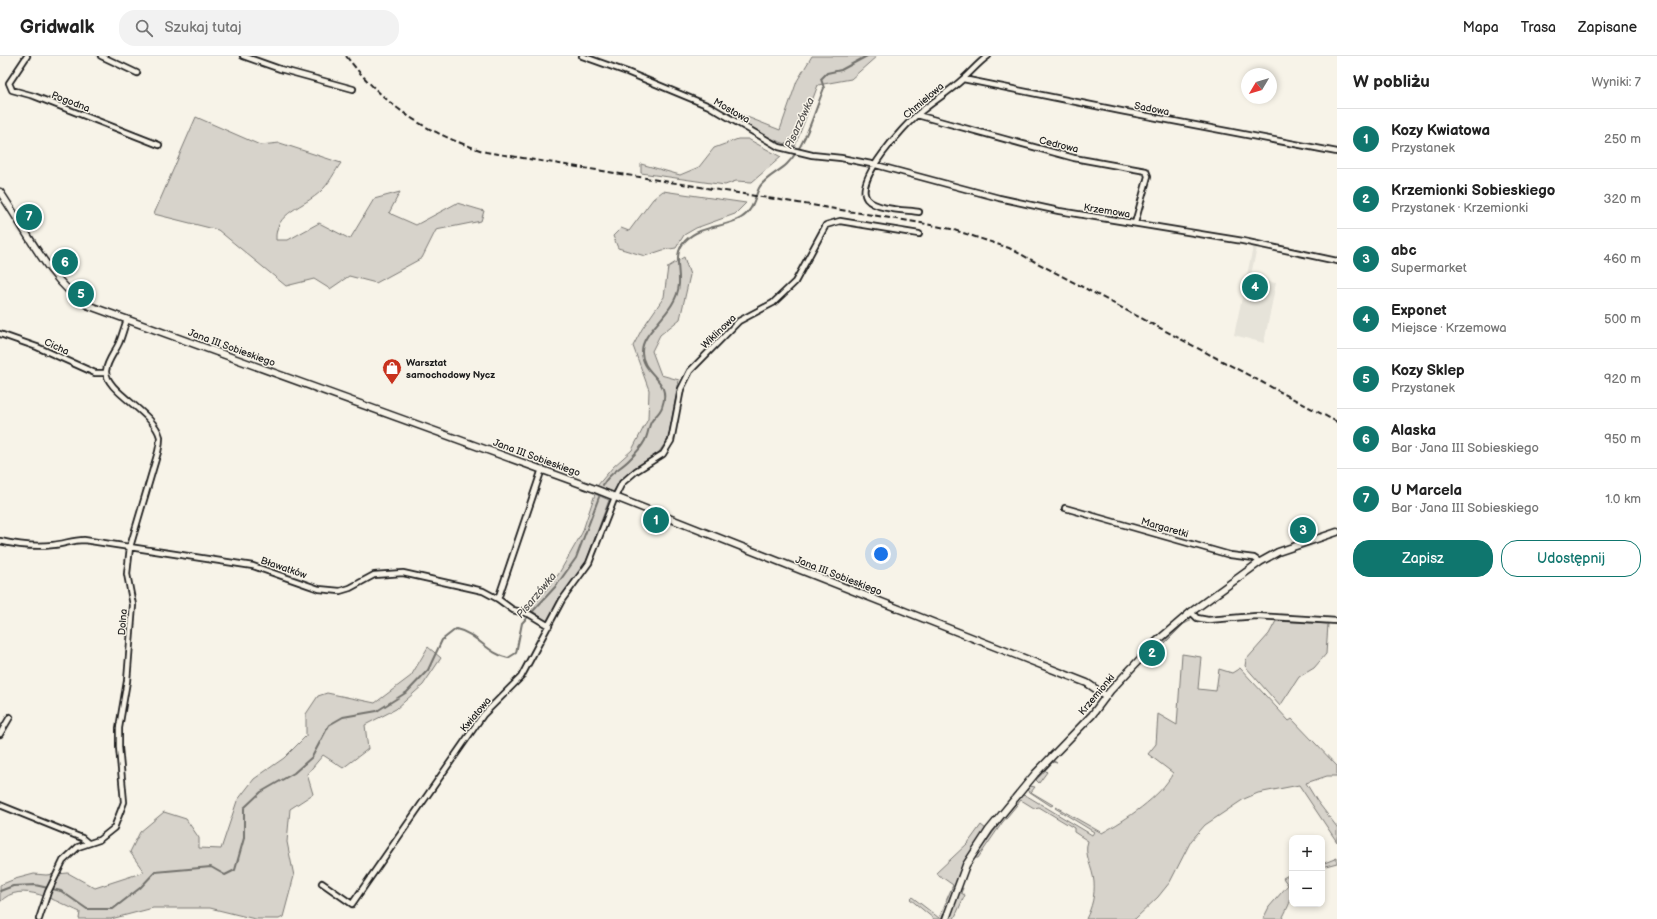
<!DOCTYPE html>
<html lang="pl">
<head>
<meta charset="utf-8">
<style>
  :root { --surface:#fff; --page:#f2f2f2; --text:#222; --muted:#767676; --line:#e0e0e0; --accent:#0f766e }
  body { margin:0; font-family:"Balsamiq Sans",sans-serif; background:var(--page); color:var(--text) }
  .controls { position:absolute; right:12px; bottom:12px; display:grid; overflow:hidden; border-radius:8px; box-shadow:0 2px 6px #0003 }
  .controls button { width:36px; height:36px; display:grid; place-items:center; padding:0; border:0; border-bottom:1px solid var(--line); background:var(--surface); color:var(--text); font:20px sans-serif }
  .compass { position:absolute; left:1241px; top:12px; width:36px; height:36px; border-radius:50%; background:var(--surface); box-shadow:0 2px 6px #0003; rotate:232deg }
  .you { position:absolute; left:881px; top:498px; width:14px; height:14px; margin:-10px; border:3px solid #fff; border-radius:50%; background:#1a73e8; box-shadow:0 0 0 6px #1a73e833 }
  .badge { display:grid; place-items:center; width:26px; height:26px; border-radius:50%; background:var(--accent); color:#fff; font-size:13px; font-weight:700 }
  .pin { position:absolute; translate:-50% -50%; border:2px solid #fff; box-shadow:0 1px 4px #0006 }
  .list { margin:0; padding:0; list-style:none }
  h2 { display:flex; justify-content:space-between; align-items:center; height:52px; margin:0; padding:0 16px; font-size:17px }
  h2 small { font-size:13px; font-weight:400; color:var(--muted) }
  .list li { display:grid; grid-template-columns:26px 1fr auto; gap:12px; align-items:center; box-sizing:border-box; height:60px; padding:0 16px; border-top:1px solid var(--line) }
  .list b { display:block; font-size:15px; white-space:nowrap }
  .list p { margin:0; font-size:13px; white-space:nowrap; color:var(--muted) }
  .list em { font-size:13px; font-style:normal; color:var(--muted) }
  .actions { display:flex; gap:8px; padding:12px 16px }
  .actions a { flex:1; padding:9px 0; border:1px solid var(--accent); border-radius:16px; text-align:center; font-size:14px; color:var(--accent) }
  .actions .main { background:var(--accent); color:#fff }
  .icon { flex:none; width:22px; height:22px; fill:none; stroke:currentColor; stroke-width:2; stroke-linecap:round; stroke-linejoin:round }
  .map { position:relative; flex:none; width:1337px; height:863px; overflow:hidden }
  header { display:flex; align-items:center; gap:24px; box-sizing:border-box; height:56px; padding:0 20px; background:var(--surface); border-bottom:1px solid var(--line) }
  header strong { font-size:19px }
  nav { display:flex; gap:22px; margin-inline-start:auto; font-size:14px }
  .search { width:280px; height:36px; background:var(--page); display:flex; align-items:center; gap:10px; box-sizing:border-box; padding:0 14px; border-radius:16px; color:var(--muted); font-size:15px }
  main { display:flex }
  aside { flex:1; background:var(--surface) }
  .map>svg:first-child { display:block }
  .built { fill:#e6e3d9 }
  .green { fill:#d7d3cb; stroke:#7a7874 }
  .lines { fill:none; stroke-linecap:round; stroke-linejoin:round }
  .stream { stroke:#72716c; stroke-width:2 }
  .minor-casing { stroke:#1c1c1c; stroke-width:8 }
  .tertiary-casing { stroke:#1c1c1c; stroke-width:9 }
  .minor { stroke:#f7f3e8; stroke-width:4.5 }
  .tertiary { stroke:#f7f3e8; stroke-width:6 }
  .rail { stroke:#1c1c1c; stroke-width:2; stroke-dasharray:6 3; stroke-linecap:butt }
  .labels { text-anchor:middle; stroke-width:3; stroke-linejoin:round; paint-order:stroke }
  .street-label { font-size:10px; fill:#1c1c1c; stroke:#f7f3e8 }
  .poi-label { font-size:10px; font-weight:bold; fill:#1c1c1c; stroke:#f7f3e8; text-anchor:start }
  .water-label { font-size:11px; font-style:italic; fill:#565452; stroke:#f7f3e8 }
</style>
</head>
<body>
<header>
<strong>Gridwalk</strong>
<div class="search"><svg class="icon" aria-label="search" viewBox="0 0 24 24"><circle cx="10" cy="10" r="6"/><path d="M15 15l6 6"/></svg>Szukaj tutaj</div>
<nav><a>Mapa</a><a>Trasa</a><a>Zapisane</a></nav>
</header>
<main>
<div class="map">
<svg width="1337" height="863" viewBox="0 0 1337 863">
  <rect width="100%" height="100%" fill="#f7f3e8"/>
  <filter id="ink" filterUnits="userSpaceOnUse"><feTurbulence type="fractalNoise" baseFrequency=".025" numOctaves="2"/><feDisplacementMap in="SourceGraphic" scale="8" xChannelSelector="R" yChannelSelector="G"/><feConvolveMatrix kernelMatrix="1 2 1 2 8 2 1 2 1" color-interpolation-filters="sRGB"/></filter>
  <g filter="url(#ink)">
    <path class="built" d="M 1253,191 L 1257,192 L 1250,223 L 1276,227 L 1264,287 L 1234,279 Z"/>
    <path class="green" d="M 812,0 L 877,0 L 851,23 L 818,29 L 795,90 C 771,86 748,70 728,57 L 742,59 L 780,74 L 797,25 Z
      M 196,61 L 260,89 L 280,87 L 341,107 C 335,115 329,128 321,135 C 305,151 274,156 276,184 L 288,184 L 319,167 L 350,183 L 374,143 L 400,136 L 389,157 L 416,169 L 457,147 L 484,155 L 481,165 L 436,174 L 422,202 L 376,227 L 349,220 L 330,233 L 314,223 L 286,230 L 218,174 L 154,158 Z
      M 738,83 L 748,83 L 781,101 L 752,126 L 736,125 L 725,129 L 641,117 L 641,108 L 680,119 L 699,111 L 714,92 Z
      M 663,135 L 746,147 L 735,158 L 696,172 L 684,179 L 676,192 L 663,194 L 645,200 L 618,192 L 613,180 L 621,172 L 629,175 L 653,143 Z
      M 684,201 L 690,219 L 680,263 L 660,279 L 652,295 L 661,319 L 679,324 L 668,383 L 659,396 L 621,424 L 613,436 L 597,430 L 613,411 L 632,394 L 648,363 L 649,334 L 633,290 L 642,273 L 664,241 L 668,211 Z
      M 595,438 L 609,444 L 586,506 L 547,566 L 530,553 L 558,519 L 582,477 Z
      M 1190,562 L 1190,565 L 1184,568 L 1146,606 L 1145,604 Z
      M 1276,565 L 1328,568 L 1326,598 L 1314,612 L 1299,621 L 1280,650 L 1245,610 L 1246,604 L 1269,578 Z
      M 428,591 L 441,602 L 423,629 L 396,653 L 365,669 L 368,693 L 343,712 L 323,699 L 307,718 L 313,738 L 290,753 L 287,786 L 294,820 L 283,861 L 279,863 L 255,863 L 210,852 L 153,852 L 111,863 L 79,863 L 80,856 C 57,846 21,823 0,846 L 0,829 L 15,823 L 34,818 L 46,819 L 68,817 L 95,832 L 144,816 L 130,796 L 140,776 L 164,756 L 186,763 L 199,782 L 199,792 L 221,793 L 237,745 L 254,723 L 284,702 L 306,680 L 306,658 L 318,640 L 327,637 L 375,647 L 411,620 Z
      M 1182,598 L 1201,601 L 1198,633 L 1216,635 L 1219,613 L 1232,617 L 1240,612 L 1289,665 L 1292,663 L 1337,710 L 1337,720 L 1327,720 L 1306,727 L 1317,745 L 1337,771 L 1337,786 L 1299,729 L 1258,737 L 1244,743 L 1205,769 L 1191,785 L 1170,826 L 1158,841 L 1135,863 L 1086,863 C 1092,851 1095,839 1094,826 C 1093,812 1083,798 1088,785 L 1074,776 L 1074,772 L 1039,751 L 1034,752 L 1021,744 L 1002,767 L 978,802 L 974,802 L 1021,739 L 1027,740 L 1092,779 L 1094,776 L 1055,752 L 1056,751 L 1102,777 C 1125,764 1161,741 1173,717 L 1148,698 L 1156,688 L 1158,658 L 1177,669 Z
      M 1054,705 L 1057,707 L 1053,706 L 1045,714 L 1047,716 L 1039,727 L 1036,724 Z
      M 1030,730 L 1035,731 L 1031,736 L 1053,749 L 1051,750 L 1027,734 Z
      M 981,769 L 986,773 L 967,801 L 948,846 L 946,845 L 953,829 L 936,817 L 968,787 Z
      M 1337,802 L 1337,807 L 1322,811 L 1322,808 Z
      M 1292,817 L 1292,820 L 1289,823 C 1295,841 1290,846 1282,863 L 1263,863 L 1269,851 L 1288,829 L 1283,822 Z
      M 963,832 L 961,837 L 965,839 L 954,863 L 950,863 L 960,833 Z
      M 912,841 L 939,862 L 946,846 L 948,847 L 944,863 L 934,863 L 910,843 Z"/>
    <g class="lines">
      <path class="stream" d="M 603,429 C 608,418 620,413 629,404 C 634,399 641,392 644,386 C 648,380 648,372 651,366 C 654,361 660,357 662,351 C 673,323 641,319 642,295 C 642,274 677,257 679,228 C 680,212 673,198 685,185 C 700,169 724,172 741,162 C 753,155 754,143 759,132 C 765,121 779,116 787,108 C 806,89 814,57 824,32 L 821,23 L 827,17 L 841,14 L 867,0
        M 0,835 L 13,830 L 35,829 L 61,835 L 87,853 L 113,853 L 140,832 L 155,816 L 211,811 L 225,819 L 235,814 L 244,782 L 244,752 L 261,736 L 294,717 L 312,701 L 329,669 L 343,661 L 377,655 L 407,636 L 428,614 L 442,584 L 456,573 C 476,577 488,598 508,602 L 516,597 L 522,567 L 556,530 L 576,502 L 599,441"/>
      <g class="minor-casing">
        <path id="minor" d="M 27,0 L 9,27 L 12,34 L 34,40 L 159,89
          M 101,0 L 137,17
          M 243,0 L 280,13 L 353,33
          M 582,0 L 627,16 L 709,50 L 779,91 L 812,99 L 841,102 L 876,109 L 999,142 L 1059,155 L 1243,185 L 1337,205
          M 963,23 L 1121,55 L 1337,96
          M 917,59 L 1074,102 L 1146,115 L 1148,120 L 1135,167
          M 919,156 C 906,154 876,154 867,143 C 853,125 904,70 918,58 C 932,46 949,36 963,23 C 972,15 978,7 988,0
          M 0,278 L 37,291 L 95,317 L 106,317
          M 1065,452 L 1230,499 L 1254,502 L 1260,506
          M 0,485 C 17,489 36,491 53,489 C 64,488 73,484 84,484 L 253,510 L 319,533 L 340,535 L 350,532 L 374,519 L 403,517 L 483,535 L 498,543 L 513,554 L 529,558 L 549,570
          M 498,543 L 542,413
          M 1191,556 L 1197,562 L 1208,564 L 1256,560 L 1337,565
          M 0,678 L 10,661
          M 0,749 L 82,782 L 88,787
          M 322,827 L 352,848 L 483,659 L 521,621 L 562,544 L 589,507 L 615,441 L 622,427 L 636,415 L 663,398 L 671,385 L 681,333 L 690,315 L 739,265 L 773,247 L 795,226 L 826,169 L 840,165 L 919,178
          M 39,863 L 48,836 L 63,805 L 78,791 L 99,784 L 114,772 L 124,746 L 119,691 L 119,672 L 127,625 L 133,549 L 127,518 L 130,491 L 158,396 C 159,392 160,385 160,381 C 154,356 105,335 106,315 C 107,305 115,296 119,287 C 122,280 124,271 127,264"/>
      </g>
      <g class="tertiary-casing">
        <path id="tertiary" d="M 0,136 C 25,172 50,226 87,249 L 595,433 L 1087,627 L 1106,640
          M 946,863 L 966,809 L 989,774 L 1035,718 L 1092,659 L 1110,635 L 1156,586 L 1191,556 L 1260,506 L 1278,496 L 1337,476"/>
      </g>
      <use href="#minor" class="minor"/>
      <use href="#tertiary" class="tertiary"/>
      <path class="rail" d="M 346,0 C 386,51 424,76 486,96 L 921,167 L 951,173 L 1009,192 L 1337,366"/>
    </g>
  </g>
  <defs>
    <g id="shop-pin" transform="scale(1)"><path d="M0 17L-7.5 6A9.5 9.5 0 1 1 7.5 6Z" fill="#c8321e" stroke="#f7f3e8"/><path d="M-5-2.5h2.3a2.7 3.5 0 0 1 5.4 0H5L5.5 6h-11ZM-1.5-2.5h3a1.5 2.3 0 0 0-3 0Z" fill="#fff"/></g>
  </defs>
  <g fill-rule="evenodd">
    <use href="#shop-pin" x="392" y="312"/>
  </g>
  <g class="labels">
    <g class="street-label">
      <text transform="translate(923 44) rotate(-40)" y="4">Chmielowa</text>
      <text transform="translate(71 45) rotate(21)" y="4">Pogodna</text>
      <text transform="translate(1152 52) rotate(11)" y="4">Sadowa</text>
      <text transform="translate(732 54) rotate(30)" y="4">Mostowa</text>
      <text transform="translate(1059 88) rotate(14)" y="4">Cedrowa</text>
      <text transform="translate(1107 154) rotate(9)" y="4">Krzemowa</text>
      <text transform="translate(718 275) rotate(-44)" y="4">Wiklinowa</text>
      <text transform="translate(57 290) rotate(24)" y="4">Cicha</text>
      <text transform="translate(232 291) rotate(20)" y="4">Jana III Sobieskiego</text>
      <text transform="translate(537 401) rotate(20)" y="4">Jana III Sobieskiego</text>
      <text transform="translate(1165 471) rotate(16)" y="4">Margaretki</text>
      <text transform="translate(284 511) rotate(19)" y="4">Bławatków</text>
      <text transform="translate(839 519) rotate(21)" y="4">Jana III Sobieskiego</text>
      <text transform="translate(122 566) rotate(-86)" y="4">Dolna</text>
      <text transform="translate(1096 638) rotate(-50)" y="4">Krzemionki</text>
      <text transform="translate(475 658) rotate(-50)" y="4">Kwiatowa</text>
    </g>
    <g class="poi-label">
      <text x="406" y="310">Warsztat<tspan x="406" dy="12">samochodowy Nycz</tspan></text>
    </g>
    <g class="water-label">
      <text transform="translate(799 67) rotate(-65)" y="4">Pisarzówka</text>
      <text transform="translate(536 539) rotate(-50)" y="4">Pisarzówka</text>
    </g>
  </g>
</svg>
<div class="controls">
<button>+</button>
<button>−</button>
</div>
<svg class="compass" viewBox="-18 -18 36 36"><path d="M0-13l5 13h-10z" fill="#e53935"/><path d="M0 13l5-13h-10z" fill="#767676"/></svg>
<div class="you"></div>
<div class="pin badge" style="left:656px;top:464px">1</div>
<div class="pin badge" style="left:1152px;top:597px">2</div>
<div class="pin badge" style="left:1303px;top:474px">3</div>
<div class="pin badge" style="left:1255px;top:231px">4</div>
<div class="pin badge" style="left:81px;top:238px">5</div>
<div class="pin badge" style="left:65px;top:206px">6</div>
<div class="pin badge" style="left:29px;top:161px">7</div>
</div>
<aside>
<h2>W pobliżu<small>Wyniki: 7</small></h2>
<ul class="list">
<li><span class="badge">1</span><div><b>Kozy Kwiatowa</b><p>Przystanek</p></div><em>250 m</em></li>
<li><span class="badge">2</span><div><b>Krzemionki Sobieskiego</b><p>Przystanek · Krzemionki</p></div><em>320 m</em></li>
<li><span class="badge">3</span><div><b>abc</b><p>Supermarket</p></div><em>460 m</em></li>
<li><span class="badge">4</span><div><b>Exponet</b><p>Miejsce · Krzemowa</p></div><em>500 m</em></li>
<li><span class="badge">5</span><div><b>Kozy Sklep</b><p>Przystanek</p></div><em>920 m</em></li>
<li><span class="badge">6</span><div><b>Alaska</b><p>Bar · Jana III Sobieskiego</p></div><em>950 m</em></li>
<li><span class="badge">7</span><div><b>U Marcela</b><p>Bar · Jana III Sobieskiego</p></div><em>1.0 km</em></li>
</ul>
<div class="actions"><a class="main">Zapisz</a><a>Udostępnij</a></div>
</aside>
</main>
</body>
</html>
